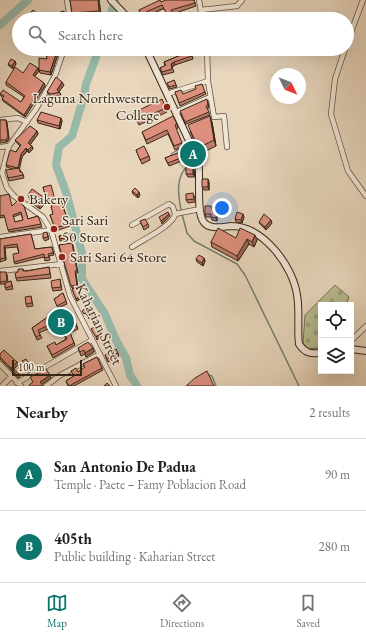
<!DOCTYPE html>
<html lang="en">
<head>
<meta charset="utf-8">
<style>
  :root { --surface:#fff; --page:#f2f2f2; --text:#202124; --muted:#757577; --line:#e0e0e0; --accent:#0f766e }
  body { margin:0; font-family:"EB Garamond",serif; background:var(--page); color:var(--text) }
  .controls { position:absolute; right:12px; bottom:12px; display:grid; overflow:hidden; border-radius:0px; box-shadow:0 4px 16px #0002 }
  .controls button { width:36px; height:36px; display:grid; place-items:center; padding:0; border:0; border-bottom:1px solid var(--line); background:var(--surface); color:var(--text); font:20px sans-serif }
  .compass { position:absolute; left:270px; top:68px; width:36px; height:36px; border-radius:50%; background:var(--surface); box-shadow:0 4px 16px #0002; rotate:133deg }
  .scale { position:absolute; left:12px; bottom:10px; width:70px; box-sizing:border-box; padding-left:4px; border:2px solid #382917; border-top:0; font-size:11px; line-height:14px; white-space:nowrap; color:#382917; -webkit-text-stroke:3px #f0e4d4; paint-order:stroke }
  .you { position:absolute; left:222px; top:208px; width:14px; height:14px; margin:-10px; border:3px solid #fff; border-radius:50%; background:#1a73e8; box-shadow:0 0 0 6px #1a73e833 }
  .badge { display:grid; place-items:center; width:26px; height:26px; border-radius:50%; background:var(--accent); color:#fff; font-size:13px; font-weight:700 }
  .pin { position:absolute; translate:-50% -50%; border:2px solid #fff; box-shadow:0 1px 4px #0006 }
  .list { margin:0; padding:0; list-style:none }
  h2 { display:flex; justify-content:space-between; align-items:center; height:52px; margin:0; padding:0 16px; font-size:17px }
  h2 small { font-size:13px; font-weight:400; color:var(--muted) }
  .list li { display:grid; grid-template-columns:26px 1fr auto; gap:12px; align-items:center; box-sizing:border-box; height:72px; padding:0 16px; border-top:1px solid var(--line) }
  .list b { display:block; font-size:15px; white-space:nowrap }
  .list p { margin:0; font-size:13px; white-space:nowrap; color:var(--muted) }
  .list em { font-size:13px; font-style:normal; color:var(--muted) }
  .icon { flex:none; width:22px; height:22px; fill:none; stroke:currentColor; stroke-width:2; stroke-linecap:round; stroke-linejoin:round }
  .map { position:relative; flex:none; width:366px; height:386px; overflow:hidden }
  .search { position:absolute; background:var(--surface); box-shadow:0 4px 16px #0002; left:12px; right:12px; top:12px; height:44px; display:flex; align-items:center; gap:10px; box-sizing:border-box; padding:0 14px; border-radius:22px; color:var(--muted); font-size:15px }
  .sheet { height:196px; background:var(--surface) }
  nav { display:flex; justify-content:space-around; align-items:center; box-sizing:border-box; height:56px; border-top:1px solid var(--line); background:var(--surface); font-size:11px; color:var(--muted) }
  nav a { display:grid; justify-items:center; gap:2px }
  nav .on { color:var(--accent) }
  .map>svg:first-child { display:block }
  .cemetery { fill:url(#cemetery-stones); stroke:#787353 }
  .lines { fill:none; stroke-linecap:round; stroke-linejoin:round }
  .stream { stroke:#728070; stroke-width:1.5 }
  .river { stroke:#98baab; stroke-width:8 }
  .street-casing { stroke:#645440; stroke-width:6 }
  .secondary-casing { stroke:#382917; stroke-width:8 }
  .street { stroke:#f0e4d4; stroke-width:4.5 }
  .secondary { stroke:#f0e4d4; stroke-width:6 }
  .wall { fill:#bf7c6d; stroke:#382917; fill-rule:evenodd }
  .shaded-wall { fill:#9b6559; stroke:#382917 }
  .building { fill:#de907f; stroke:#382917; fill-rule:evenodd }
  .poi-dot { fill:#8f2418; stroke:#f0e4d4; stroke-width:1.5 }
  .labels { text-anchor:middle; stroke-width:3; stroke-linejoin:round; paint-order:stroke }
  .poi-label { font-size:15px; fill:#382917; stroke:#f0e4d4; text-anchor:start }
  .street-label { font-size:15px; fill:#382917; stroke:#f0e4d4 }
</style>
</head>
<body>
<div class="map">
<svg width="366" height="386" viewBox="0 0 366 386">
  <defs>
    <pattern id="cemetery-stones" width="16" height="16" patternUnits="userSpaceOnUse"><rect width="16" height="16" fill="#b9bd8f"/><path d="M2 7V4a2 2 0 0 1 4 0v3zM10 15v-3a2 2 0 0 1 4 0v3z" fill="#a0a27b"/></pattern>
  </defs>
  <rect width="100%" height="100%" fill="#e8d6bd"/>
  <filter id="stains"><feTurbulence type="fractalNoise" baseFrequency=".005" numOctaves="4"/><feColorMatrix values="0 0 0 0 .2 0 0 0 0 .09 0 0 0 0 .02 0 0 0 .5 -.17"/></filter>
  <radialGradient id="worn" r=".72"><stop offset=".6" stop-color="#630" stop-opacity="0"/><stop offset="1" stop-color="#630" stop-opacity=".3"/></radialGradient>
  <path class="cemetery" d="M 335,285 L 349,297 L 346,305 L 321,305 L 321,349 L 307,348 L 303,343 L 305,315 Z"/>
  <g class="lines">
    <path class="stream" d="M 181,210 C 178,194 175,175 190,164
      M 182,214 L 187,233 L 194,241 L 237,264 L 245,275 L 299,386
      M 208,375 L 212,376 L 216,386"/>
    <path class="river" d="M 109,19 L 115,0
      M 0,25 L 28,0
      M 99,49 L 86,84 L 84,96 L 72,136 L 59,147 L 56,165 L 67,195 L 82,253 L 82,279 L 105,314 L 116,340 L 126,358 L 130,375 L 137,386"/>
    <g class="street-casing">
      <path id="street" d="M 67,0 L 70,19
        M 199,0 L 202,19
        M 201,10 L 237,6 L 242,0
        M 149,19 L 163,12 L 166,19
        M 347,43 L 363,0
        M 67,49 L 62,55 L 55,76 L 36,109 L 9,146 L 2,173 L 7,188 L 14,196 L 43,217 L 51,230 L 70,296 L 116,386
        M 207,49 L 208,81 L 214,117 L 224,116 L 227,147
        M 345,49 L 335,79 L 331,114 L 348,171 L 366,196
        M 167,94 L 208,81
        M 176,112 L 210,97
        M 0,120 L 18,118 L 27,122
        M 0,147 L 9,146
        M 174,155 L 192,147
        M 132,225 L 169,204 L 173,207 L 175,214
        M 0,237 L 51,230
        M 132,247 C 142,240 174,225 175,214 L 200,209
        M 0,271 L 62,264
        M 351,341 L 366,326
        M 0,364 L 21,386
        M 17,383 L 92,340
        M 2,386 L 12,376
        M 46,386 L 59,376 L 100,354"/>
    </g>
    <g class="secondary-casing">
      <path id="secondary" d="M 111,0 L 129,19
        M 146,49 L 198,160 C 201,175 196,211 203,221 C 208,230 222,227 231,226 C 263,226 293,266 297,295 C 300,311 297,328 299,344 C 305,353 310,354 321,353
        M 351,349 L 366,351"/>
    </g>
    <use href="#street" class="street"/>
    <use href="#secondary" class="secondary"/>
  </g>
  <path class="wall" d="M 99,0 L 101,15 L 73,17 L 72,13 Z
    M 194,0 L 196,6 L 173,14 L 174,17 L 170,19 L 164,8 L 147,16 L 144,19 L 143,19 L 139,10 L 161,2 Z
    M 46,49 L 63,49 L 58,54 L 51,75 L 40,73 L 39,70 L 47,59 Z
    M 191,51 L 193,59 L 175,65 L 172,67 L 174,72 L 163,75 L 160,68 L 165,66 L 164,62 Z
    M 15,61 L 16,64 L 13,69 L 9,66 L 8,64 Z
    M 38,68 L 39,71 L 34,77 L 44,83 L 45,86 L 25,117 L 3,101 L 2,99 L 3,98 L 1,96 L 0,94 L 21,102 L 24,97 L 6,85 L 6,82 L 23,73 Z
    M 174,80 L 177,87 L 170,89 L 168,85 Z
    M 64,85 L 59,91 L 61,95 L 52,97 L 49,95 L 47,92 Z
    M 175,92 L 183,94 L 205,92 L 206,94 L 180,106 Z
    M 208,102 L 209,108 L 207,108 L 210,115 L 186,124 L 181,114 Z
    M 166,108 L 167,112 L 139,125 L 133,113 Z
    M 0,120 L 6,120 L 7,123 L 9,139 L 7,142 L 0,143 Z
    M 37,120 L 62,121 L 60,129 L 38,123 Z
    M 212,122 L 216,146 L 200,154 L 190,131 Z
    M 177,124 L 178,128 L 176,129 L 183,147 L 175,150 L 168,134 L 147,144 L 142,132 Z
    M 37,131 L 38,134 L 30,145 L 32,146 L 33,149 L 29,153 L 27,151 L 22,157 L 19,168 L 21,172 L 23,174 L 24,178 L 9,181 L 8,178 L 12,169 L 7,167 L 6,165 L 20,146 L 17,143 L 15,140 Z
    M 188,149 L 192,157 L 169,166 L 165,158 Z
    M 136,150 L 149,156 L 150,160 L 142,164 Z
    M 194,170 L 195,177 L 188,177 L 186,174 Z
    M 209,182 L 209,190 L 204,190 L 202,187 Z
    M 43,187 L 55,200 L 60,198 L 70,226 L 56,231 L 50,215 L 53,214 L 52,207 L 49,198 L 47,201 Z
    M 132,191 L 140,195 L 138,198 L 133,194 Z
    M 28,195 L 45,204 L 40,209 L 31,203 Z
    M 0,196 L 12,206 L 25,209 L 28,219 L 38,216 L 42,227 L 9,232 L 5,217 L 0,218 ZM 21,214 L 23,220 L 15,222 L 13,217 Z
    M 195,196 L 195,202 L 188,203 L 186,200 Z
    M 212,209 L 218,212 L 217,221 L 212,220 L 211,217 L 206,217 L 205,214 Z
    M 244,217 L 242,223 L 236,222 L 235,219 Z
    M 140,221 L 148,224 L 149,227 L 144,230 Z
    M 259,222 L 272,223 L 266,230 L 260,224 Z
    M 72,233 L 74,238 L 60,241 L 59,236 Z
    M 31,234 L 35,249 L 52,247 L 54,255 L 49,256 L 50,260 L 45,261 L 44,257 L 15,264 L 14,262 L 19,253 L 17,247 L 5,248 L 6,260 L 0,262 L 0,239 Z
    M 48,235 L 49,239 L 45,241 L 43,238 Z
    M 236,238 L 257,240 L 254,247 L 249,244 L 238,261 L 212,247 L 211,242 Z
    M 59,245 L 73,245 L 78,273 L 76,273 L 78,287 L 77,287 L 82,298 L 77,301 L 72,289 L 76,287 L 72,288 Z
    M 204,258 L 205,261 L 203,266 L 197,262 L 196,259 Z
    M 49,267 L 51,278 L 17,281 L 16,278 L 18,272 L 23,269 L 24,271 L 27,271 Z
    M 0,272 L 7,274 L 8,282 L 11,281 L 13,289 L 6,290 L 5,284 L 0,284 Z
    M 60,279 L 62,290 L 53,291 L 52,288 Z
    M 63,293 L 67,304 L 58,308 L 54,299 L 59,296 Z
    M 31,296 L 33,306 L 27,307 L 26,304 Z
    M 52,314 L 60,331 L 56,332 L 55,329 L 51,331 L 50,328 L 39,333 L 42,338 L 37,340 L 32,328 Z
    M 77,326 L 78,329 L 70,333 L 75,345 L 53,358 L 47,346 L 56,345 L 66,339 L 61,329 Z
    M 78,348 L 93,348 L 94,352 L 86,357 L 85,354 L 81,356 Z
    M 118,353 L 119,356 L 108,362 L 105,355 Z
    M 0,354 L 17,362 L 18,365 L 14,369 L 19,374 L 20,377 L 18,378 L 13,372 L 12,370 L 12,371 L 0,359 Z
    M 97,357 L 103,370 L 74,386 L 68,386 L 66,381 L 74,376 L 71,371 L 78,372 L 85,368 L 83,364 Z"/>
  <path class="shaded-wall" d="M 98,0 L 99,0 L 101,15 L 99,11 Z
    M 146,12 L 147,16 L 144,19 L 143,19 L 142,16 Z
    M 59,49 L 63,49 L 58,54 L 51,75 L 50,72 L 57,51 Z
    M 15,61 L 16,64 L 13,69 L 12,66 Z
    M 174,62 L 175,65 L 172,67 L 171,64 Z
    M 38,68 L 39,71 L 33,78 L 33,75 Z
    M 62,82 L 64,85 L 58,93 L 57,90 Z
    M 44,83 L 45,86 L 25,117 L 24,115 Z
    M 210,116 L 212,122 L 216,146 L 214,140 Z
    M 61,118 L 62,121 L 60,129 L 59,126 Z
    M 6,120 L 7,123 L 9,139 L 7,142 L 6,140 Z
    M 37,131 L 38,134 L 29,146 L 28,143 Z
    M 32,146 L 33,149 L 29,153 L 28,150 Z
    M 26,148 L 27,151 L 22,157 L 19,171 L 18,168 L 21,154 Z
    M 193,167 L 194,170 L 195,177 L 193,174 Z
    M 208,179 L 209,182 L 209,190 L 208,187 Z
    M 139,192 L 140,195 L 138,198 L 137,195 Z
    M 42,196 L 45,204 L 40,209 L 37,201 Z
    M 48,196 L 49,198 L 47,201 L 46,199 Z
    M 217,209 L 218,212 L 217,221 L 216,218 Z
    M 169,214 L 170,216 L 162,224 L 161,221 Z
    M 243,214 L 244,217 L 242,223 L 241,220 Z
    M 271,220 L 272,223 L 266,230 L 265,227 Z
    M 255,235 L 257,240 L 254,247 L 252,242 Z
    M 247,239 L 249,244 L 238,261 L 237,256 Z
    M 4,246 L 5,248 L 6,260 L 5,258 Z
    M 204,258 L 205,261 L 203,266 L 202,263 Z
    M 82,295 L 82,298 L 77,301 L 76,299 Z
    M 92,313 L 93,315 L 89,319 L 88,316 Z
    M 101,333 L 102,336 L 97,340 L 96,337 Z
    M 93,348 L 94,352 L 86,357 L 85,353 Z
    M 17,362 L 18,365 L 13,370 L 12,369 L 12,371 L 11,368 Z
    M 30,366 L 31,369 L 27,372 L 26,369 Z
    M 50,375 L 51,378 L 41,385 L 40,382 Z"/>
  <path class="building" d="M 70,0 L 98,0 L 99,11 L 72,13 Z
    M 160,0 L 161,2 L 166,0 L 194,0 L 195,3 L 171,10 L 173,14 L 168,16 L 162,5 L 146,12 L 142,16 L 139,10 Z
    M 33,10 L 43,19 L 30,19 L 27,16 Z
    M 64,11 L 67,19 L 53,19 L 53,18 L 61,17 L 60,12 Z
    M 160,14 L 163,19 L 152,19 Z
    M 46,49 L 59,49 L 57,51 L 50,72 L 39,70 L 39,58 L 47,59 Z
    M 191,51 L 192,56 L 174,62 L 171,64 L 172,69 L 162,72 L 160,68 L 166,65 L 164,62 Z
    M 11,59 L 15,61 L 12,66 L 8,64 Z
    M 30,63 L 38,68 L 33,75 L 44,83 L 24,115 L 2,99 L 4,96 L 0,94 L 3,90 L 21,102 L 25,96 L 6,82 L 15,67 L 23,73 Z
    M 56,77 L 62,82 L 57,90 L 60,92 L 51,94 L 47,92 Z
    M 174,80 L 176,85 L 169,87 L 167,83 Z
    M 202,84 L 205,92 L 179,103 L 175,92 L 181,90 L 183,94 L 196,89 L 195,86 Z
    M 162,99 L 166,108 L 137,121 L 133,113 Z
    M 207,99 L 208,105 L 206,106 L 209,112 L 185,122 L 180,111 Z
    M 41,112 L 61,118 L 59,126 L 37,120 Z
    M 173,116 L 177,124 L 175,125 L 182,143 L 174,146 L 167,130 L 146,140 L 142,132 Z
    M 210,116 L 214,140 L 198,148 L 188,125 Z
    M 0,120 L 6,120 L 8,137 L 6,140 L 0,140 Z
    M 30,126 L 37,131 L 28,143 L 32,146 L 28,150 L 26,148 L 21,154 L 18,168 L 6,165 L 10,150 L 16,152 L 21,145 L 15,140 Z
    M 144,146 L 149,156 L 140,160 L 136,150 Z
    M 188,149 L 191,154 L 168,163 L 165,158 Z
    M 186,167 L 193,167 L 193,174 L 186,174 Z
    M 19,168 L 20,172 L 22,172 L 23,175 L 8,178 L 6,170 Z
    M 202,179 L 208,179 L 208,187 L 202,187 Z
    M 51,185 L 55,200 L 60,198 L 69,224 L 55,228 L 50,215 L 53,214 L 51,207 L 52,207 L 48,196 L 46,199 L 43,187 Z
    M 135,188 L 139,192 L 137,195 L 132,191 Z
    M 32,189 L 42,196 L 37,201 L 28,195 Z
    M 193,193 L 194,199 L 186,200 L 186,194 Z
    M 9,194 L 12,206 L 17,201 L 24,206 L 28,219 L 38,216 L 41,224 L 8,230 L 4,215 L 0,216 L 0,196 ZM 21,212 L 23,220 L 15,222 L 13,215 Z
    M 205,206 L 211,206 L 211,208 L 217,209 L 216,218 L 211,217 L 211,214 L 205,214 Z
    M 168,212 L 169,214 L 161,221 L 159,217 Z
    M 237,212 L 243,214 L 241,220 L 235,219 Z
    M 264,214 L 271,220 L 265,227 L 259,222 Z
    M 145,219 L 148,224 L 143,227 L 140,221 Z
    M 218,228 L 236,238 L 240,228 L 255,235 L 252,242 L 247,239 L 237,256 L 211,242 Z
    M 47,232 L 48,237 L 43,238 L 43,233 Z
    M 72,233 L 74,236 L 60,239 L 59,236 Z
    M 31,234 L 35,249 L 52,247 L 53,253 L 48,254 L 49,257 L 45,258 L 44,254 L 14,262 L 13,254 L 19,253 L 17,244 L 4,246 L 5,258 L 0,259 L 0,239 Z
    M 72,243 L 77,271 L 75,271 L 77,285 L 71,286 L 59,245 Z
    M 199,255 L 204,258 L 202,263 L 196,259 Z
    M 49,267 L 50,274 L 16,278 L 15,273 L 18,272 L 18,269 L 23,269 L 23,271 L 27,271 Z
    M 0,272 L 6,272 L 7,281 L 0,282 Z
    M 60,279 L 61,287 L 52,288 L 51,281 Z
    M 11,281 L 12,286 L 5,288 L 5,283 Z
    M 77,287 L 82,295 L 76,299 L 72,289 Z
    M 63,293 L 66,301 L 57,306 L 54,299 L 59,296 L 59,295 Z
    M 31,296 L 32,303 L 26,304 L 25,297 Z
    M 87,307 L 92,313 L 88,316 L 85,313 L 84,314 L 82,311 Z
    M 52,314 L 59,328 L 55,329 L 54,326 L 50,328 L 49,325 L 38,330 L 40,335 L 36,337 L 32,328 Z
    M 75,322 L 77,326 L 69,330 L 74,343 L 52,355 L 47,346 L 55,342 L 56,345 L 67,339 L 61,329 Z
    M 96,326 L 101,333 L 96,337 L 91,329 Z
    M 88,342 L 93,348 L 85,353 L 84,350 L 80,352 L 78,348 Z
    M 116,349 L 118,353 L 107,359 L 105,355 Z
    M 4,350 L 17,362 L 11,368 L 0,357 L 0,354 Z
    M 97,357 L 102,368 L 69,386 L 66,381 L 74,376 L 71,371 L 76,368 L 78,372 L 85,367 L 83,364 Z
    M 26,359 L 30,366 L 26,369 L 22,361 Z
    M 13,368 L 19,374 L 17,375 L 12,369 Z
    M 46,369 L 50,375 L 40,382 L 43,386 L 30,386 L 29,385 L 33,382 L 30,377 Z
    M 207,371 L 214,386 L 186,386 L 195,378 Z
    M 107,383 L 110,386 L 104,386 Z"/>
  <g class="poi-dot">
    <circle cx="167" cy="107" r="4"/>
    <circle cx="21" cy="199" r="4"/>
    <circle cx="54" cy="229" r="4"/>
    <circle cx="62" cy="257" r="4"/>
  </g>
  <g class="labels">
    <g class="poi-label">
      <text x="159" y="103" text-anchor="end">Laguna Northwestern<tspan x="159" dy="17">College</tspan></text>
      <text x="29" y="204">Bakery</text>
      <text x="62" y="225">Sari Sari<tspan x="62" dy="17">50 Store</tspan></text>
      <text x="70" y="262">Sari Sari 64 Store</text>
    </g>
    <g class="street-label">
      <text transform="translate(99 324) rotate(64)" y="5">Kaharian Street</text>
    </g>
  </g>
  <rect width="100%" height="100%" filter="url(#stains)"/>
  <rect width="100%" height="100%" fill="url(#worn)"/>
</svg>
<div class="controls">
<button><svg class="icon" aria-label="locate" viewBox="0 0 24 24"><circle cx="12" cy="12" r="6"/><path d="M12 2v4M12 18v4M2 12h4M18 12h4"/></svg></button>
<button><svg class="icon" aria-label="layers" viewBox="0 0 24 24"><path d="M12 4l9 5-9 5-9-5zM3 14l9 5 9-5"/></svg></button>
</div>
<svg class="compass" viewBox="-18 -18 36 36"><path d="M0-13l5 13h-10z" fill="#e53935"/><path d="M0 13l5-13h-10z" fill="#757577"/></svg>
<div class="scale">100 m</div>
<div class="you"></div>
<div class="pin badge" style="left:193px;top:154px">A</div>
<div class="pin badge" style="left:61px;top:322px">B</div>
<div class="search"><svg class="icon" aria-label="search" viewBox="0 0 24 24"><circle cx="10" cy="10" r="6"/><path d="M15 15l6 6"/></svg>Search here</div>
</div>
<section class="sheet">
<h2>Nearby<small>2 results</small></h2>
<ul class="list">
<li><span class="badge">A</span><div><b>San Antonio De Padua</b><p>Temple · Paete – Famy Poblacion Road</p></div><em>90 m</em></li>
<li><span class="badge">B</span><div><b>405th</b><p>Public building · Kaharian Street</p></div><em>280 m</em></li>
</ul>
</section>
<nav>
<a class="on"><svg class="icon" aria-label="map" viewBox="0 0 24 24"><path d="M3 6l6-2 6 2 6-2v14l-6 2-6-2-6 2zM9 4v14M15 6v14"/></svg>Map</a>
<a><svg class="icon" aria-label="directions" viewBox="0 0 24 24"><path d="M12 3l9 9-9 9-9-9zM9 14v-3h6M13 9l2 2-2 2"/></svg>Directions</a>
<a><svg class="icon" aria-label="saved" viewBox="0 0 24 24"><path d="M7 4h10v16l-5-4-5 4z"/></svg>Saved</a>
</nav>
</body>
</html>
